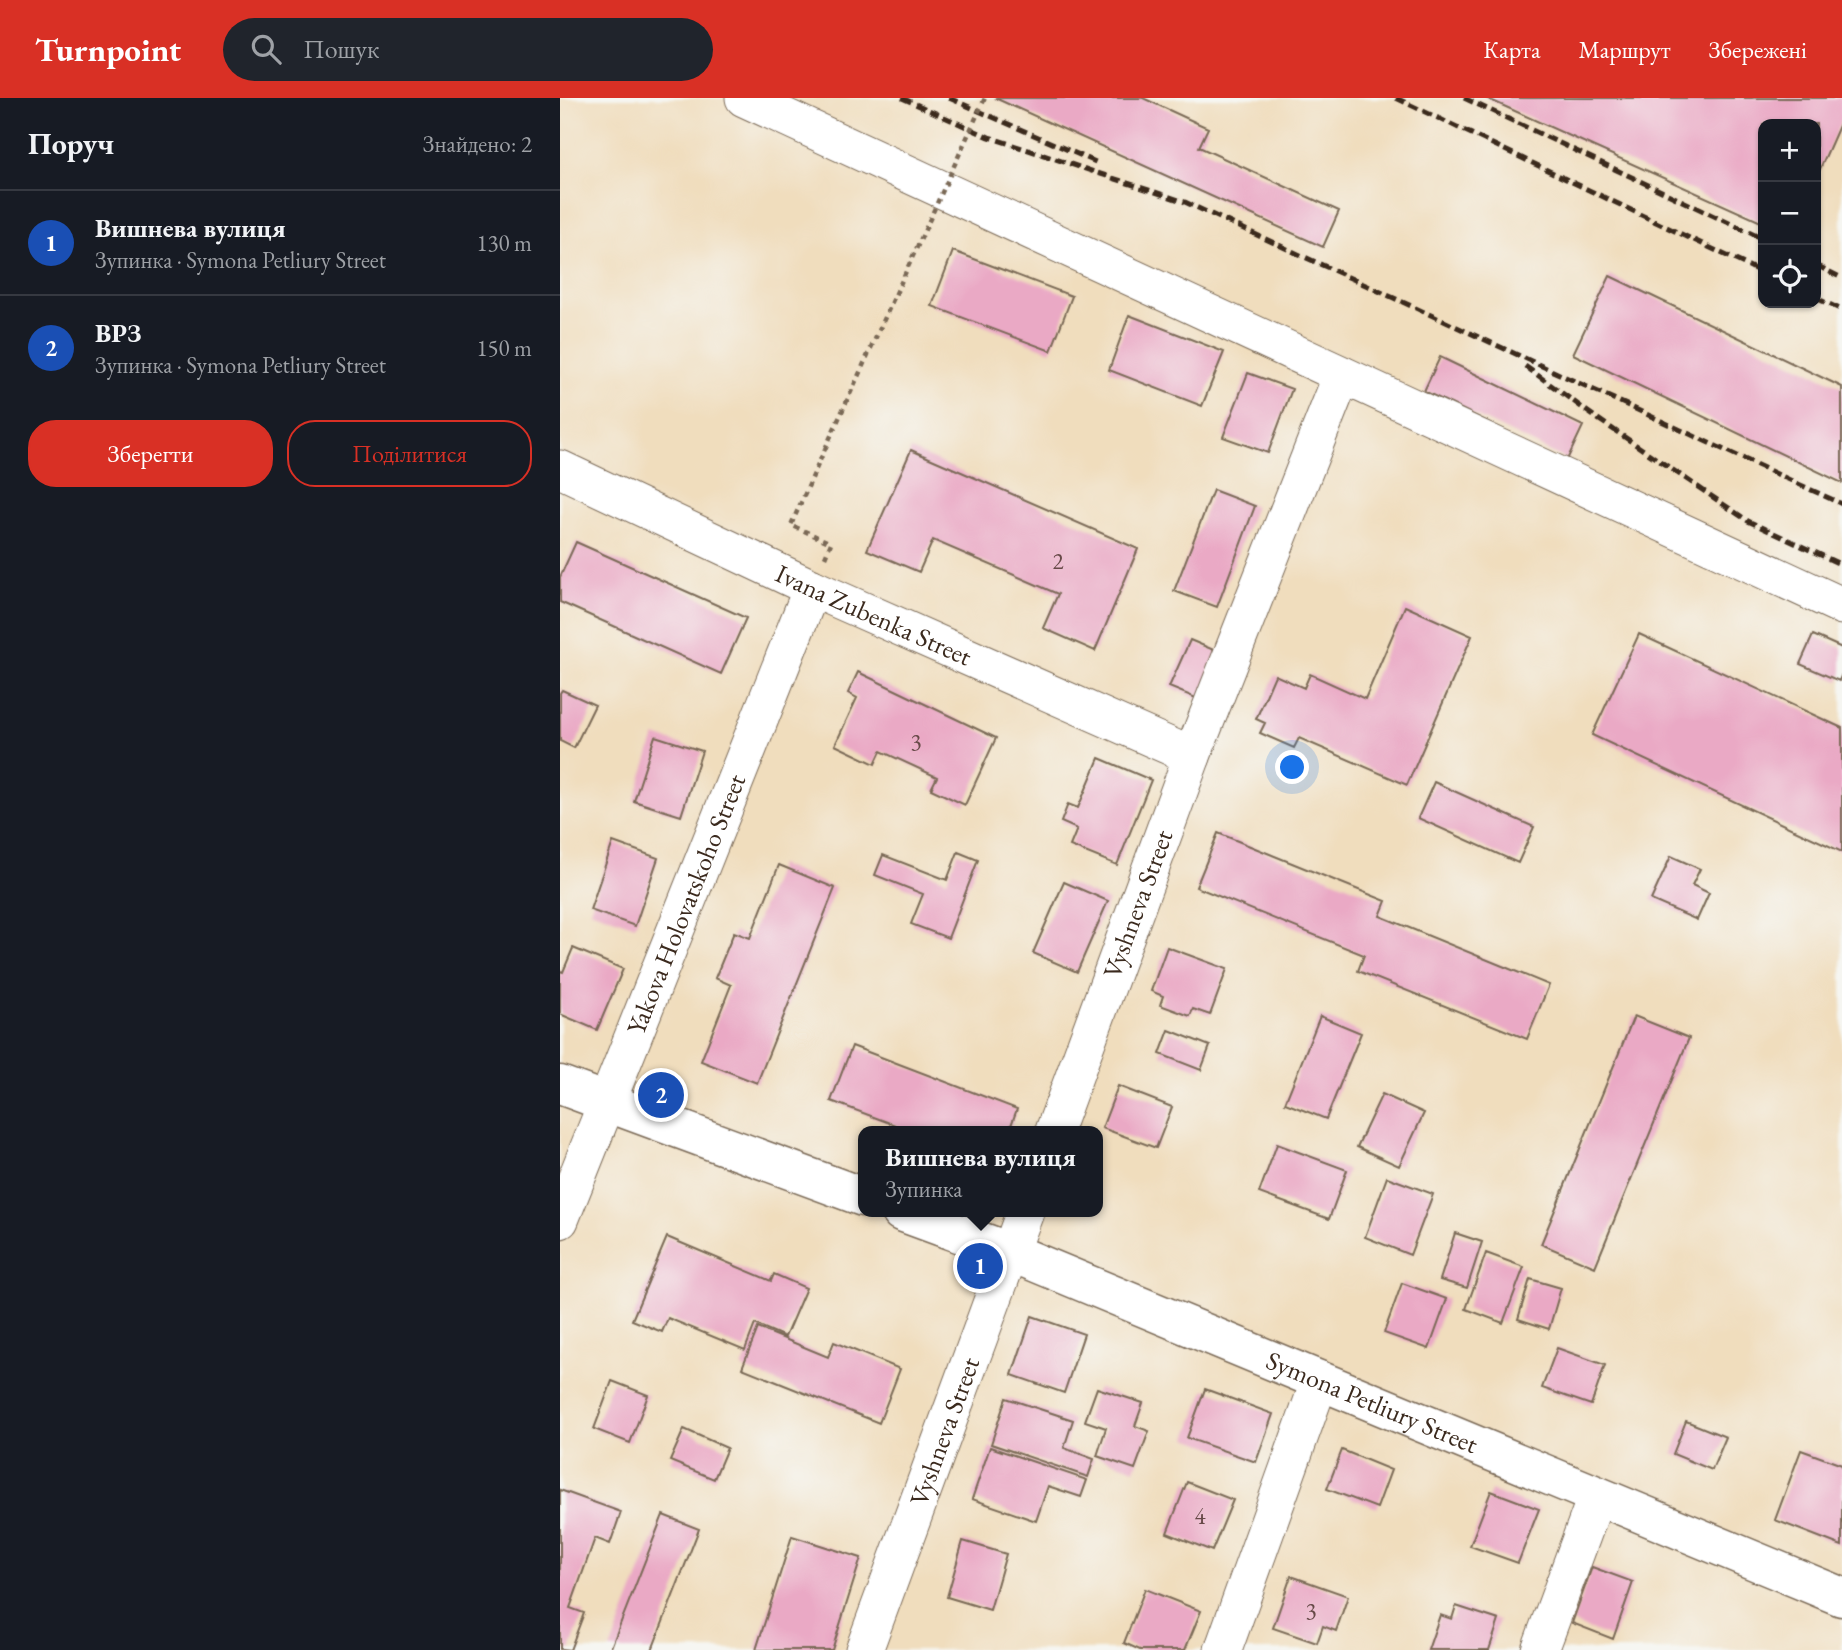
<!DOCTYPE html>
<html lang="uk">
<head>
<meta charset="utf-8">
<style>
  :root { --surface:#171b24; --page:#20242c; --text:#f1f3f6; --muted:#9ea1a6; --line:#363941; --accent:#d93025 }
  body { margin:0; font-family:"EB Garamond",serif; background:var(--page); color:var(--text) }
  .controls { position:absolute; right:21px; top:21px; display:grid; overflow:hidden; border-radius:14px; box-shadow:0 2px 5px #0004 }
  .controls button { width:63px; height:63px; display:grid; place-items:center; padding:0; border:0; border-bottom:2px solid var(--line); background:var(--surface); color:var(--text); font:35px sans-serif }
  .you { position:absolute; left:733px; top:670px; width:24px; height:24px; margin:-18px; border:5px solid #fff; border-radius:50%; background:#1a73e8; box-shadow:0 0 0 10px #1a73e833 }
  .badge { display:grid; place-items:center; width:46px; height:46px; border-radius:50%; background:var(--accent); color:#fff; font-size:23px; font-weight:700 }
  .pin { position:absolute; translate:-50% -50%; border:4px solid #fff; box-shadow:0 2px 7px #0006 }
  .popup { position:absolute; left:298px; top:1028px; width:245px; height:91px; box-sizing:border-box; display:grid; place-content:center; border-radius:14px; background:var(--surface); filter:drop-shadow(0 2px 5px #0005); font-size:23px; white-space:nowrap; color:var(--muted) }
  .popup b { font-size:26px; color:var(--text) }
  .popup::after { content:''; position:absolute; left:50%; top:100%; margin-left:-14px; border:14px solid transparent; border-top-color:var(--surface) }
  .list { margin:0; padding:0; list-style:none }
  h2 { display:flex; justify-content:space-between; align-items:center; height:91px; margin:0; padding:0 28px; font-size:30px }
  h2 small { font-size:23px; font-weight:400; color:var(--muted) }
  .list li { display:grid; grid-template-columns:46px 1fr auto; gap:21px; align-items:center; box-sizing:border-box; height:105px; padding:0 28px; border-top:2px solid var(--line) }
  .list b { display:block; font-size:26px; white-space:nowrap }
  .list p { margin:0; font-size:23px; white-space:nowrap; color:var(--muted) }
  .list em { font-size:23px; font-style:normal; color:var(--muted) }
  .actions { display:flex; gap:14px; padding:21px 28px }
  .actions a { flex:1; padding:16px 0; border:2px solid var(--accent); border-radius:28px; text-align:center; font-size:24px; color:var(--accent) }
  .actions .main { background:var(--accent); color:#fff }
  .icon { flex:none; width:38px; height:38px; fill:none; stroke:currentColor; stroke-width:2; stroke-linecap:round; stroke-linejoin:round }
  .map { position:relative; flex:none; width:1282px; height:1552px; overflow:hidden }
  header { display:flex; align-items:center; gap:42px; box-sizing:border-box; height:98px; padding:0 35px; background:var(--accent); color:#fff }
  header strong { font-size:33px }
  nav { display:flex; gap:38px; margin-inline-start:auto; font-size:24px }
  .search { width:490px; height:63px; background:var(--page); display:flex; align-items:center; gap:18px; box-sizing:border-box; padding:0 24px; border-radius:38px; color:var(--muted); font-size:26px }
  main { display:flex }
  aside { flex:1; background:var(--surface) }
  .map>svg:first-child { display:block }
  .building { fill:#eaa9c5 }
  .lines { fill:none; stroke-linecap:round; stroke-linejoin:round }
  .minor-casing { stroke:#7a6956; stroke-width:39 }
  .major-casing { stroke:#7a6956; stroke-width:41 }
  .path { stroke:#7a6956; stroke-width:4.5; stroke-dasharray:5 5; stroke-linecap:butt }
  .minor { stroke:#fff; stroke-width:37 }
  .major { stroke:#fff; stroke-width:38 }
  .rail { stroke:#3b2a1e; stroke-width:5; stroke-dasharray:10 5; stroke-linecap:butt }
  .path-bridge { stroke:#7a6956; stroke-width:4.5; stroke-dasharray:5 5; stroke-linecap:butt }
  .labels { text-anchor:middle; stroke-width:5; stroke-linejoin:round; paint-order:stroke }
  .number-label { font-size:23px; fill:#674a48 }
  .street-label { font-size:26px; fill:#3b2a1e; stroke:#f6f6f2 }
</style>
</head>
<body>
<header>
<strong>Turnpoint</strong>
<div class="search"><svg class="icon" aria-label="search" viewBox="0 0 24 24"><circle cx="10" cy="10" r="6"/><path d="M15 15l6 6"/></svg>Пошук</div>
<nav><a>Карта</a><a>Маршрут</a><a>Збережені</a></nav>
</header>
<main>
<aside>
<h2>Поруч<small>Знайдено: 2</small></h2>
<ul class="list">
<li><span class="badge" style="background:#1a4fb4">1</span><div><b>Вишнева вулиця</b><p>Зупинка · Symona Petliury Street</p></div><em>130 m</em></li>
<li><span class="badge" style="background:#1a4fb4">2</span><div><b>ВРЗ</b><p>Зупинка · Symona Petliury Street</p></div><em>150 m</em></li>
</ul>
<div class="actions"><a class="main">Зберегти</a><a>Поділитися</a></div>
</aside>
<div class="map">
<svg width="1282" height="1552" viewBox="0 0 1282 1552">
  <rect width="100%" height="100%" fill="#f6f6f2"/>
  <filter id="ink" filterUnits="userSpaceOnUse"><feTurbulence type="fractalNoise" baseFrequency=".0143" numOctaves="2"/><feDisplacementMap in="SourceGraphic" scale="14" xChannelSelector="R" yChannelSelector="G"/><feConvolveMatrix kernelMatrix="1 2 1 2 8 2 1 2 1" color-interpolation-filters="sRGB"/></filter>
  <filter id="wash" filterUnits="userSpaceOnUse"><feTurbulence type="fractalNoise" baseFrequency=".00686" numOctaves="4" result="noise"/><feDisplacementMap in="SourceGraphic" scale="28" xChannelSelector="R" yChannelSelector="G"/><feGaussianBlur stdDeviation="1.57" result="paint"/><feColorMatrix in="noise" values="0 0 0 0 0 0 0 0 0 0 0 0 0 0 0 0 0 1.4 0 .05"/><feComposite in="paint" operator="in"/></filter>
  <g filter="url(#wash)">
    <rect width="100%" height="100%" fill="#f0ddbd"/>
    <g id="blocks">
      <path class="building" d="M 435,0 L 583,0 L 648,30 L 639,49 L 779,113 L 763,149 Z
        M 926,0 L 1282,0 L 1282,21 L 1256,80 L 1256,26 L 1203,26 L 1203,125 Z
        M 393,153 L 512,198 L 491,253 L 372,208 Z
        M 1050,178 L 1282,289 L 1282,385 L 1013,256 Z
        M 569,217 L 664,254 L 642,308 L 549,272 Z
        M 880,259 L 1023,328 L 1007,362 L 864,293 Z
        M 688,275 L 732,291 L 708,355 L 663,339 Z
        M 351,352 L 578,451 L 535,553 L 483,530 L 498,496 L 373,442 L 359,474 L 307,452 Z
        M 653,392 L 695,408 L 657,509 L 614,493 Z
        M 16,444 L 186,520 L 161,576 L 0,504 L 0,479 Z
        M 845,508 L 912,538 L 847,687 L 739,640 L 734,650 L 700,635 L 705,625 L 696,621 L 715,577 L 744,590 L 750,576 L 805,601 Z
        M 1079,536 L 1282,630 L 1282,754 L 1032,637 Z
        M 1253,537 L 1282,550 L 1282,576 L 1279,583 L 1240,566 Z
        M 630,542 L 668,558 L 648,605 L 609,589 Z
        M 298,574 L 436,640 L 405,707 L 371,691 L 377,679 L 321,653 L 315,666 L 275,647 L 297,600 L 288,595 Z
        M 2,592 L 35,607 L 14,650 L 0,643 L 0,595 Z
        M 95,638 L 142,653 L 121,718 L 74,703 Z
        M 539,660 L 591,682 L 557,767 L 510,748 L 517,731 L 501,724 L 508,706 L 518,710 Z
        M 874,684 L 974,729 L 958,765 L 858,720 Z
        M 658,735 L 826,803 L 820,818 L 989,887 L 967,941 L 798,873 L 804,857 L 636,789 Z
        M 53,744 L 98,760 L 75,828 L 30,812 Z
        M 398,754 L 418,762 L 388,840 L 351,826 L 363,796 L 315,777 L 323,757 L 387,782 Z
        M 1111,758 L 1140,771 L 1132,787 L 1149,795 L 1137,822 L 1091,802 Z
        M 219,767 L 275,790 L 197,985 L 141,963 L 171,887 L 155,880 L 174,834 L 190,840 Z
        M 504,784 L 548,803 L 517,874 L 473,855 Z
        M 607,849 L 667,871 L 650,917 L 633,911 L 630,918 L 600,907 L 603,898 L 591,893 Z
        M 13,850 L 63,871 L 37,932 L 0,916 L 0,873 L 3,874 Z
        M 760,918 L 801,935 L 766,1021 L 725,1005 Z
        M 1074,918 L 1129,940 L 1035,1169 L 981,1146 Z
        M 609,932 L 650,948 L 641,972 L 600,956 Z
        M 292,948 L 457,1011 L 449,1033 L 351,1033 L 271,1003 Z
        M 558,988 L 612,1009 L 596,1050 L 542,1030 Z
        M 822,996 L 864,1015 L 839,1068 L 797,1049 Z
        M 717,1046 L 787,1072 L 769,1121 L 699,1095 Z
        M 827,1079 L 873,1096 L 850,1157 L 805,1139 Z
        M 895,1135 L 922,1144 L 907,1190 L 880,1182 Z
        M 107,1139 L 211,1183 L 214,1176 L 246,1190 L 225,1239 L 195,1226 L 185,1252 L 108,1220 L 102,1234 L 72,1222 Z
        M 926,1155 L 964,1169 L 943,1225 L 906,1211 Z
        M 970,1181 L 1001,1190 L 989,1231 L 958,1221 Z
        M 842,1185 L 887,1201 L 869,1251 L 824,1235 Z
        M 472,1218 L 524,1236 L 504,1295 L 452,1277 Z
        M 198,1230 L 268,1259 L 274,1244 L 340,1271 L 319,1325 L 182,1270 Z
        M 997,1250 L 1045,1267 L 1031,1307 L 982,1290 Z
        M 52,1283 L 88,1297 L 70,1345 L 34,1331 Z
        M 537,1290 L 583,1305 L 575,1328 L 589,1333 L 575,1371 L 537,1358 L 546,1330 L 525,1323 Z
        M 645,1291 L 713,1316 L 696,1364 L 627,1340 Z
        M 446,1300 L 513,1322 L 504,1350 L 534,1361 L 528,1379 L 431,1346 Z
        M 1126,1323 L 1166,1339 L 1152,1372 L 1113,1356 Z
        M 124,1331 L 167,1350 L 154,1381 L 110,1363 Z
        M 430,1349 L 527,1382 L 521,1399 L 488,1388 L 476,1423 L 412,1401 Z
        M 782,1352 L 831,1372 L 817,1410 L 767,1391 Z
        M 1241,1352 L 1282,1367 L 1282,1448 L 1215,1422 Z
        M 627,1384 L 673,1402 L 652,1453 L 607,1435 Z
        M 0,1392 L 61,1414 L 50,1446 L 35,1440 L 10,1510 L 24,1515 L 10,1552 L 0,1551 Z
        M 931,1393 L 979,1411 L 958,1465 L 910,1448 Z
        M 103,1417 L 139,1431 L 92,1552 L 50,1552 Z
        M 232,1438 L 301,1460 L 272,1552 L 196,1552 Z
        M 403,1443 L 446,1456 L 430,1512 L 387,1499 Z
        M 1032,1469 L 1073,1484 L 1053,1541 L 1012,1525 Z
        M 731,1478 L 788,1498 L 776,1533 L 763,1528 L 757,1545 L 713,1530 Z
        M 585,1491 L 641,1513 L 625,1552 L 580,1552 L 564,1545 Z
        M 896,1508 L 939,1522 L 929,1552 L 868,1552 L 880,1517 L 892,1521 Z"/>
    </g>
  </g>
  <g filter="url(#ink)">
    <use href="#blocks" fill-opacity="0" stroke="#7a6956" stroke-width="2"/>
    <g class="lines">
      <g class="minor-casing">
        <g id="minor">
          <path d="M 184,0 L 1282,508"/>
          <path id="s1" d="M 0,371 L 252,490 L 632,658"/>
          <path id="s2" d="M 494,1033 L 632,658 L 782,277"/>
          <path id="s3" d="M 0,1122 L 252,490"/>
          <path id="s4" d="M 304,1552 L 465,1114"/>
          <path d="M 663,1552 L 760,1282"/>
          <path d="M 980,1552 L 1037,1397"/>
        </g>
      </g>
      <g class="major-casing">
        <g id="major">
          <path d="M 0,987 L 303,1099"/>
          <path id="s5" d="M 341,1114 L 450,1154 L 1282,1499"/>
        </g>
      </g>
      <path class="path" d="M 265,459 L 271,445 L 231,427 L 265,351"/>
      <use href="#minor" class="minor"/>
      <use href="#major" class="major"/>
      <path class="rail" d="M 342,0 L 429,39 L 625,104 L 1282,406
        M 389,0 L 540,66
        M 836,0 L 1203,175
        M 904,0 L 1203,141
        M 1256,167 L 1282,180
        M 1256,200 L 1282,212
        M 965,268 L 1035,319 L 1188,423 L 1282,467"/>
      <path class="path-bridge" d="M 265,351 L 425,0"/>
    </g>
  </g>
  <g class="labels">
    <g class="number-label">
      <text x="498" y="471">2</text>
      <text x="356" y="652">3</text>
      <text x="640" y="1426">4</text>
      <text x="751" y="1521">3</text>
    </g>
    <g class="street-label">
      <text dy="9" stroke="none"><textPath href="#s1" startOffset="346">Ivana Zubenka Street</textPath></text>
      <text dy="9" stroke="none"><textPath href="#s3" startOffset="340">Yakova Holovatskoho Street</textPath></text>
      <text dy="9" stroke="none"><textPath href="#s2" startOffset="242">Vyshneva Street</textPath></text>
      <text dy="9" stroke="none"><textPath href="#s5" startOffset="508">Symona Petliury Street</textPath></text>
      <text dy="9" stroke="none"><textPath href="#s4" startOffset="233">Vyshneva Street</textPath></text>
    </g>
  </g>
</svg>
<div class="controls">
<button>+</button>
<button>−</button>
<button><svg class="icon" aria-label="locate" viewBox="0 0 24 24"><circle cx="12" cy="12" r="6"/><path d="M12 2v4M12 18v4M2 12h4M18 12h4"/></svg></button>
</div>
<div class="you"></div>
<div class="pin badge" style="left:420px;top:1168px;background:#1a4fb4">1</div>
<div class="popup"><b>Вишнева вулиця</b>Зупинка</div>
<div class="pin badge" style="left:101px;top:997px;background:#1a4fb4">2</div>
</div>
</main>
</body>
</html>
